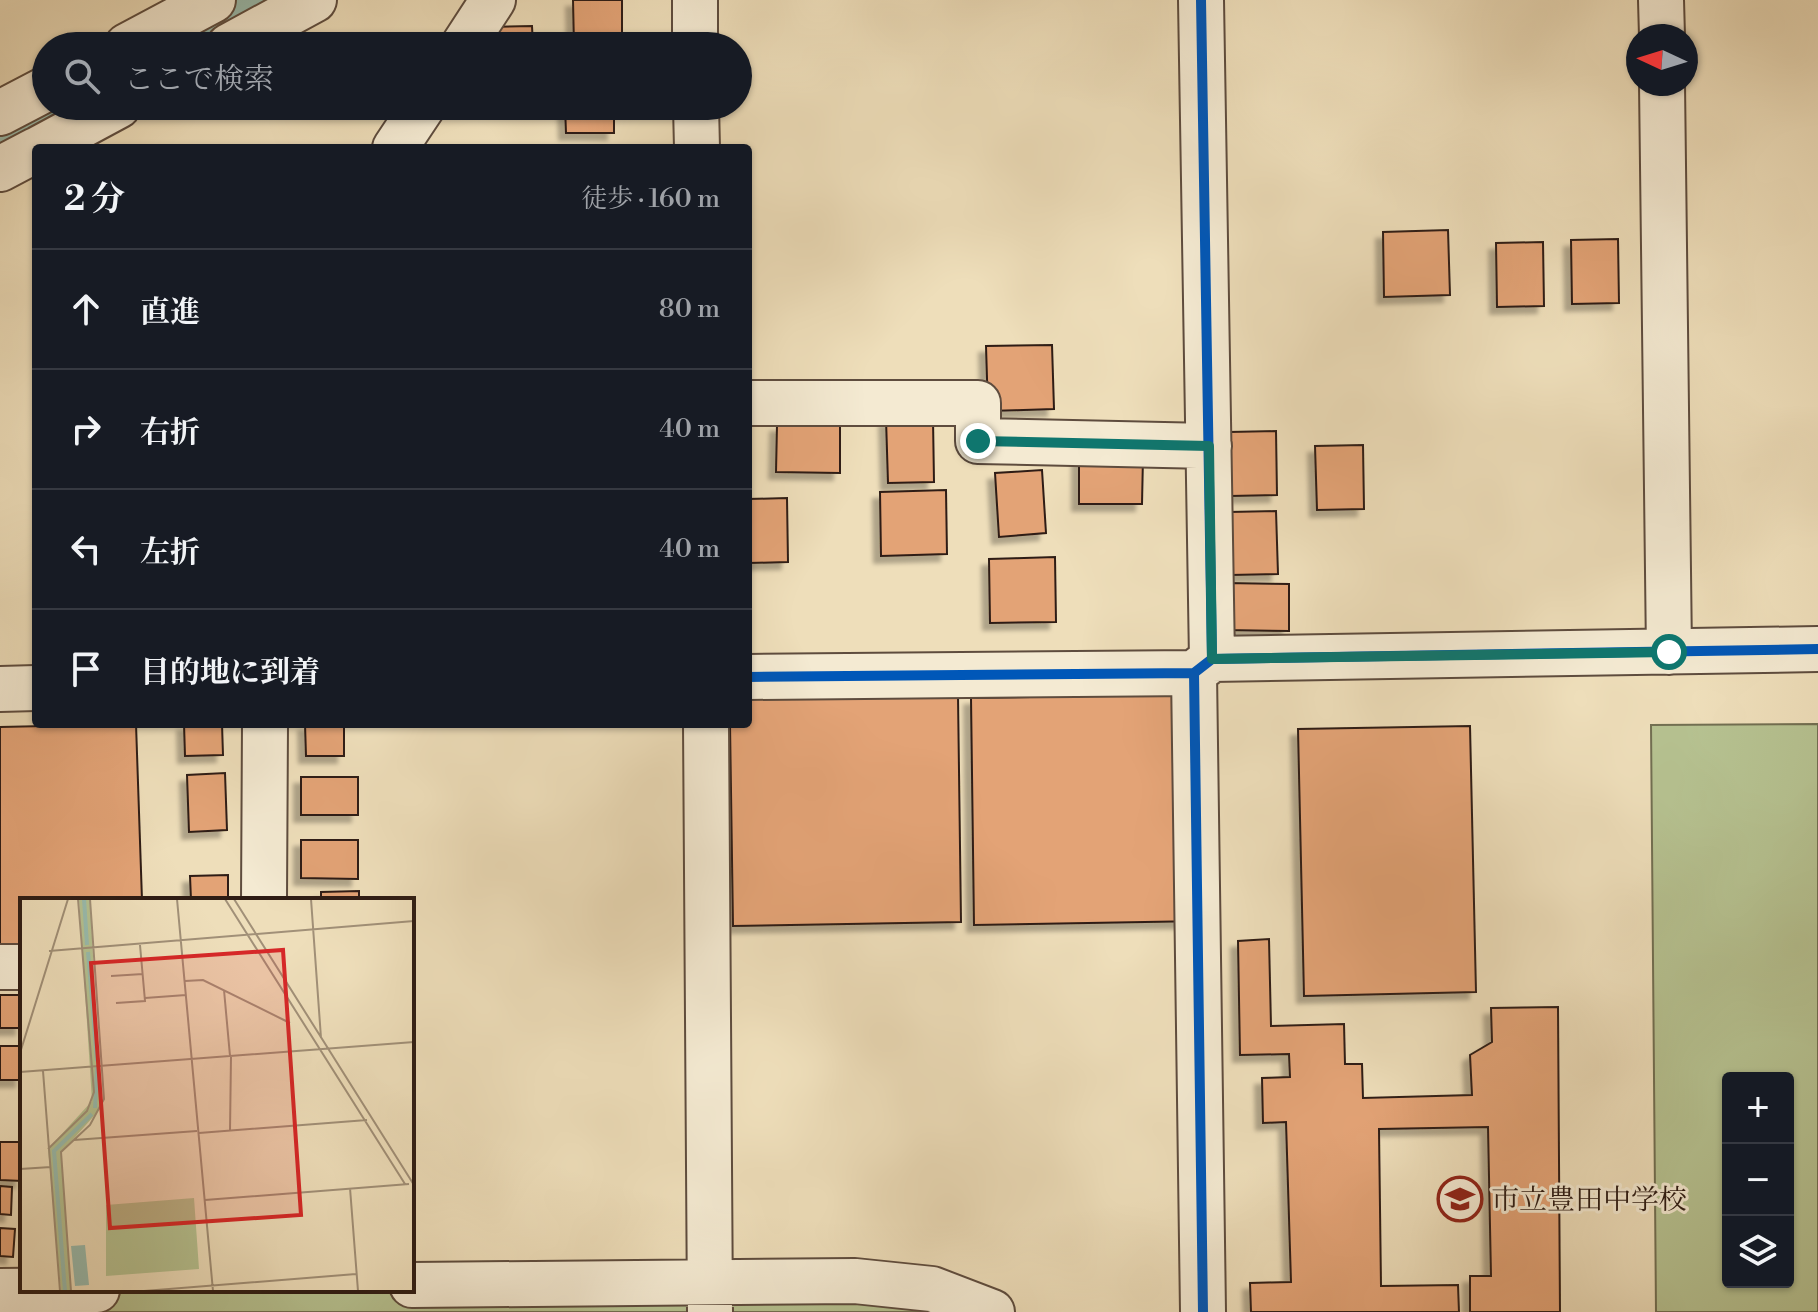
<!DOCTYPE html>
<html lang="ja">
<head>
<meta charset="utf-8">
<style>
  :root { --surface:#171b24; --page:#242831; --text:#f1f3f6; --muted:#9ea1a6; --line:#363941 }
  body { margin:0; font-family:"Libre Bodoni","Noto Serif JP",serif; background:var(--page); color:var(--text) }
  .controls { position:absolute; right:24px; bottom:24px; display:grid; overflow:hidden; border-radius:8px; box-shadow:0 2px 6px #0004 }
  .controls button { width:72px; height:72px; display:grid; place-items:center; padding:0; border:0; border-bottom:2px solid var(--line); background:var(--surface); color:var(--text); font:40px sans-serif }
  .compass { position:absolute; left:1626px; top:24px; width:72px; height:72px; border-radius:50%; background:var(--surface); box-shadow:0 2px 6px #0004; rotate:274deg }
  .stop { position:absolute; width:24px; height:24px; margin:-18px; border:6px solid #0f766e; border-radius:50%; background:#fff }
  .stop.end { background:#0f766e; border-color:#fff; box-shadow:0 2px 8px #0008 }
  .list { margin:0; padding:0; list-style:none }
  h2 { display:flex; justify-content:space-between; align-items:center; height:104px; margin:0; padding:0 32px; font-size:34px }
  h2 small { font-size:26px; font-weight:400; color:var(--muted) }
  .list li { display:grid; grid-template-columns:52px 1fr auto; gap:24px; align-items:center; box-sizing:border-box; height:120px; padding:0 32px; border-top:2px solid var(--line) }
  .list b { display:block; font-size:30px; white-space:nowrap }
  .list em { font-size:26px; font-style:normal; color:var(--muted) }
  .icon { flex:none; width:44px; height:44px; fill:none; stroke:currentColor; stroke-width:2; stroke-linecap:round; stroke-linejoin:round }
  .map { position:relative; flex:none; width:1818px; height:1312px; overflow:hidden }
  .search { position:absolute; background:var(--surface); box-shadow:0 2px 6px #0004; left:32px; top:32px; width:720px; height:88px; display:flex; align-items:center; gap:20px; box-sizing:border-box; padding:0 28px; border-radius:44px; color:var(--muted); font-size:30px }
  .panel { position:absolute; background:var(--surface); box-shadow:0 2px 6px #0004; left:32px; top:144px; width:720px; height:584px; border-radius:8px }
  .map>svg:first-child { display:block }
  .green { fill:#b6c291; stroke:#726f52; stroke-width:2; fill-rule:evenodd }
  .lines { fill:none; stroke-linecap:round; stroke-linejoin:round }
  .river { stroke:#99bcae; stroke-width:64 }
  .building { fill:#e3a376; stroke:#2e1c14; stroke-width:2; filter:url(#shadow) }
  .minor-casing { stroke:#5e4c3e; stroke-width:48 }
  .minor { stroke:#f4ead2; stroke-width:44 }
  .cycleway-casing { stroke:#f4ead2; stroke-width:15 }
  .cycleway { stroke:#0057b8; stroke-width:10 }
  .route { stroke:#0f766e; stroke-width:10 }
  .labels { text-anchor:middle; stroke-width:6; stroke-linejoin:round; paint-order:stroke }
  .poi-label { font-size:28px; fill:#2e1c14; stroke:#f4ead2; text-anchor:start }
  .inset-river { fill:none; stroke:#99bcae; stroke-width:4 }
  .inset-road { fill:none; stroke:#a19078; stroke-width:2 }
  .view { fill:#d62828; fill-opacity:0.15; stroke:#d62828; stroke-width:4 }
  .inset-edge { fill:none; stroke:#2e1c14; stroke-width:4 }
</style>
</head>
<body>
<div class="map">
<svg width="1818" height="1312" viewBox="0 0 1818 1312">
  <defs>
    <filter id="shadow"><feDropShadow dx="-7" dy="7" stdDeviation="2" flood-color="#0004"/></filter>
  </defs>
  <rect width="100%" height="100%" fill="#eedeba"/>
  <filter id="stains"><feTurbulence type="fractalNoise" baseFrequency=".0025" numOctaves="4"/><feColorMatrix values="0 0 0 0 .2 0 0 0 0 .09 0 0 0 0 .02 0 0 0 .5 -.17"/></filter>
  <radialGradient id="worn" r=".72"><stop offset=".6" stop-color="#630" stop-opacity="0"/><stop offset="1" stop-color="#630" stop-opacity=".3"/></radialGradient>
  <path class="green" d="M 213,0 L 313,0 L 226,46 L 127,46 Z
    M 1818,724 L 1818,1312 L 1656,1312 L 1651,725 ZM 1728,1078 L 1788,1078 L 1788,1282 L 1728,1282 Z
    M 819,1281 L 992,1312 L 0,1312 L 0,1290 L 412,1290 Z"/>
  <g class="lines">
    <path class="river" d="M 175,46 L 258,0
      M 0,142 L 65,106"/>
  </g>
  <path class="building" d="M 573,0 L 622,0 L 622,46 L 574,46 Z
    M 532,26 L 533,46 L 484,46 L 484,27 Z
    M 565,106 L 614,106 L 614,133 L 566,133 Z
    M 1448,230 L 1450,295 L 1384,297 L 1383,232 Z
    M 1618,239 L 1619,303 L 1572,304 L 1571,240 Z
    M 1543,242 L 1544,306 L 1497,307 L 1496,243 Z
    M 1052,345 L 1054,409 L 988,411 L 986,346 Z
    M 886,419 L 933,419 L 934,482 L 888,483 Z
    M 777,425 L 840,425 L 840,473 L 776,472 Z
    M 1276,431 L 1277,495 L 1230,496 L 1229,432 Z
    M 1363,445 L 1364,509 L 1317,510 L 1315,446 Z
    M 1079,456 L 1143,457 L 1142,504 L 1079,504 Z
    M 1042,470 L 1046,533 L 999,537 L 995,473 Z
    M 946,490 L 947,554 L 881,556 L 880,492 Z
    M 787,498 L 788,562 L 748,563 L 748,499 Z
    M 1276,511 L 1278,574 L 1230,575 L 1229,512 Z
    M 1055,557 L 1056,622 L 990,623 L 989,559 Z
    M 1225,583 L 1289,584 L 1289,631 L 1225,630 Z
    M 1199,694 L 1202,921 L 974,925 L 971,698 Z
    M 958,695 L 961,922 L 733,926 L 730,724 L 748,724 L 748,698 Z
    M 136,724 L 142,900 L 22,900 L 22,950 L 0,950 L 0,727 Z
    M 184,724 L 222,724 L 223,755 L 185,756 Z
    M 305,724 L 344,724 L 344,756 L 306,756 Z
    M 1470,726 L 1476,992 L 1304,996 L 1298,729 Z
    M 225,773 L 227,830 L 189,832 L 187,775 Z
    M 301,777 L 358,777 L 358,815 L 301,815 Z
    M 301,840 L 358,840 L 358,879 L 301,878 Z
    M 228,875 L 228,900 L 191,900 L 190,876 Z
    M 359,891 L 359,900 L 321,900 L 321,892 Z
    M 1269,939 L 1271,1026 L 1344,1024 L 1345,1064 L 1362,1064 L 1363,1098 L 1472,1095 L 1470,1055 L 1492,1042 L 1491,1008 L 1558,1007 L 1560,1312 L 1470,1312 L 1470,1276 L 1491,1276 L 1488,1127 L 1379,1129 L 1381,1286 L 1458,1285 L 1459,1312 L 1251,1312 L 1250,1283 L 1291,1282 L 1286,1122 L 1263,1123 L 1262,1078 L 1290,1077 L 1289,1054 L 1240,1055 L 1238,941 Z
    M 0,995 L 22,995 L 22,1028 L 0,1028 Z
    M 0,1046 L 22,1046 L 22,1080 L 0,1080 Z
    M 0,1142 L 22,1142 L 22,1181 L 0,1180 Z
    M 0,1186 L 12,1187 L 11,1215 L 0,1214 Z
    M 0,1228 L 15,1229 L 13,1257 L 0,1256 Z"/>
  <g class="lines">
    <g class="minor-casing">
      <path id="minor" d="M 695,0 L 695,46
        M 1201,0 L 1212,659
        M 1661,0 L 1662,36
        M 127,46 L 213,0
        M 229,46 L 314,0
        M 463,46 L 493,0
        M 1662,84 L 1669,652
        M 696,106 L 697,148
        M 0,113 L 46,89
        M 40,148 L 118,106
        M 395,148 L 423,106
        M 0,169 L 36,150
        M 748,403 L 978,403 L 978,441 L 1209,446
        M 1194,673 L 1203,1312
        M 748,677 L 1194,673 L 1212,659 L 1818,649
        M 0,689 L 36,688
        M 706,724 L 710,1312
        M 264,900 L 265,724
        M 0,967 L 22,967
        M 412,1285 L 855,1281 L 932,1289 L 992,1312
        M 0,1291 L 97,1290"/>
    </g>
    <use href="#minor" class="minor"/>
    <g class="cycleway-casing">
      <path id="cycleway" d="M 1201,0 L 1212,659
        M 1194,673 L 1203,1312
        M 748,677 L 1194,673 L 1212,659 L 1818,649"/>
    </g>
    <use href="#cycleway" class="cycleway"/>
  </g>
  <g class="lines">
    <path class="route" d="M 978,441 L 1209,446 L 1212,659 L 1669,652"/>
  </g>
  <defs>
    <g id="school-ring" transform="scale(2.3)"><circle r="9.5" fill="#f4ead2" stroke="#8f2418" stroke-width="1.5"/><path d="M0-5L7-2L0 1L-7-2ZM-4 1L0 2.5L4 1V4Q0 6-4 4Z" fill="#8f2418"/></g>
  </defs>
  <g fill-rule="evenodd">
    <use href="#school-ring" x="1460" y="1199"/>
  </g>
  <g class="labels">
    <g class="poi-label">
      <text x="1491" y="1209">市立豊田中学校</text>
    </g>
  </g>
  <g transform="translate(20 898)">
    <rect width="394" height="394" fill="#eedeba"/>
    <path d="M 59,1 L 70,1 L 81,210 L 41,255 L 51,393 L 41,393 L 28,251 L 72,203 ZM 174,300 L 179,371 L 86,378 L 86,307 Z" fill="#b6c291"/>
    <path d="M 65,347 L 69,387 L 55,388 L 51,348 Z" fill="#99bcae"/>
    <path class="inset-river" d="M 64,1 L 67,47M 68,54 L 77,163M 75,210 L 77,169M 45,393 L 34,253 L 72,216"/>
    <path class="inset-road" d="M 157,1 L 193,393M 205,1 L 385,286M 214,1 L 394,287M 291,1 L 301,140M 29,53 L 394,23M 91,78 L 123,76M 165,83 L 183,82 L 270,125M 204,92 L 210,158M 125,100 L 166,97M 96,105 L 125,103 L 120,47M 0,155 L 48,1M 23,173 L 40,393M 0,174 L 394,144M 210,233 L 211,158M 179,235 L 347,222M 54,242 L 177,233M 28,251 L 67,213 L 74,194 L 58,1M 0,271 L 31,269M 330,290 L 338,393M 185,302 L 389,286M 51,393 L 41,254 L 70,227 L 84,201 L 70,1M 124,393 L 336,376"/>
    <path class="view" d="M 263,52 L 281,317 L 90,330 L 71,65 Z"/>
    <rect width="394" height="394" class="inset-edge"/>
  </g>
  <rect width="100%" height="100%" filter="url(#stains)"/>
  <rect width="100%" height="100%" fill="url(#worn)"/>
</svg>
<div class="controls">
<button>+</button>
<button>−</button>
<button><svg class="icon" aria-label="layers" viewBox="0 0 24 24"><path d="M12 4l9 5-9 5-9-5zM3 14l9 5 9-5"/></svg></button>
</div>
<svg class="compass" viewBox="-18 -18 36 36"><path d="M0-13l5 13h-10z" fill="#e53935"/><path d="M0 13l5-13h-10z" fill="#9ea1a6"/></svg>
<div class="stop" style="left:1669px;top:652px"></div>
<div class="stop end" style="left:978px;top:441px"></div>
<div class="search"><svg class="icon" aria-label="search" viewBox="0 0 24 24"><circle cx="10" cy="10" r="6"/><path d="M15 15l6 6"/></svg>ここで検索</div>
<section class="panel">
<h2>2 分<small>徒歩 · 160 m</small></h2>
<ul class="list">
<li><svg class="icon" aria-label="ahead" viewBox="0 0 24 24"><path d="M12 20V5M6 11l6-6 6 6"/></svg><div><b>直進</b></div><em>80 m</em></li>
<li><svg class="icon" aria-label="right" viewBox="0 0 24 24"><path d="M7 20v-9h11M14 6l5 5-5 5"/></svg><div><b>右折</b></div><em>40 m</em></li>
<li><svg class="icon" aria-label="left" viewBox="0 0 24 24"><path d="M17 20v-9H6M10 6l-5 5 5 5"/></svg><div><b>左折</b></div><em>40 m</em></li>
<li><svg class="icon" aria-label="arrive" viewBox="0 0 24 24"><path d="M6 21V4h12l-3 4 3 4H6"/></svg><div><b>目的地に到着</b></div></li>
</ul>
</section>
</div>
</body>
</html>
